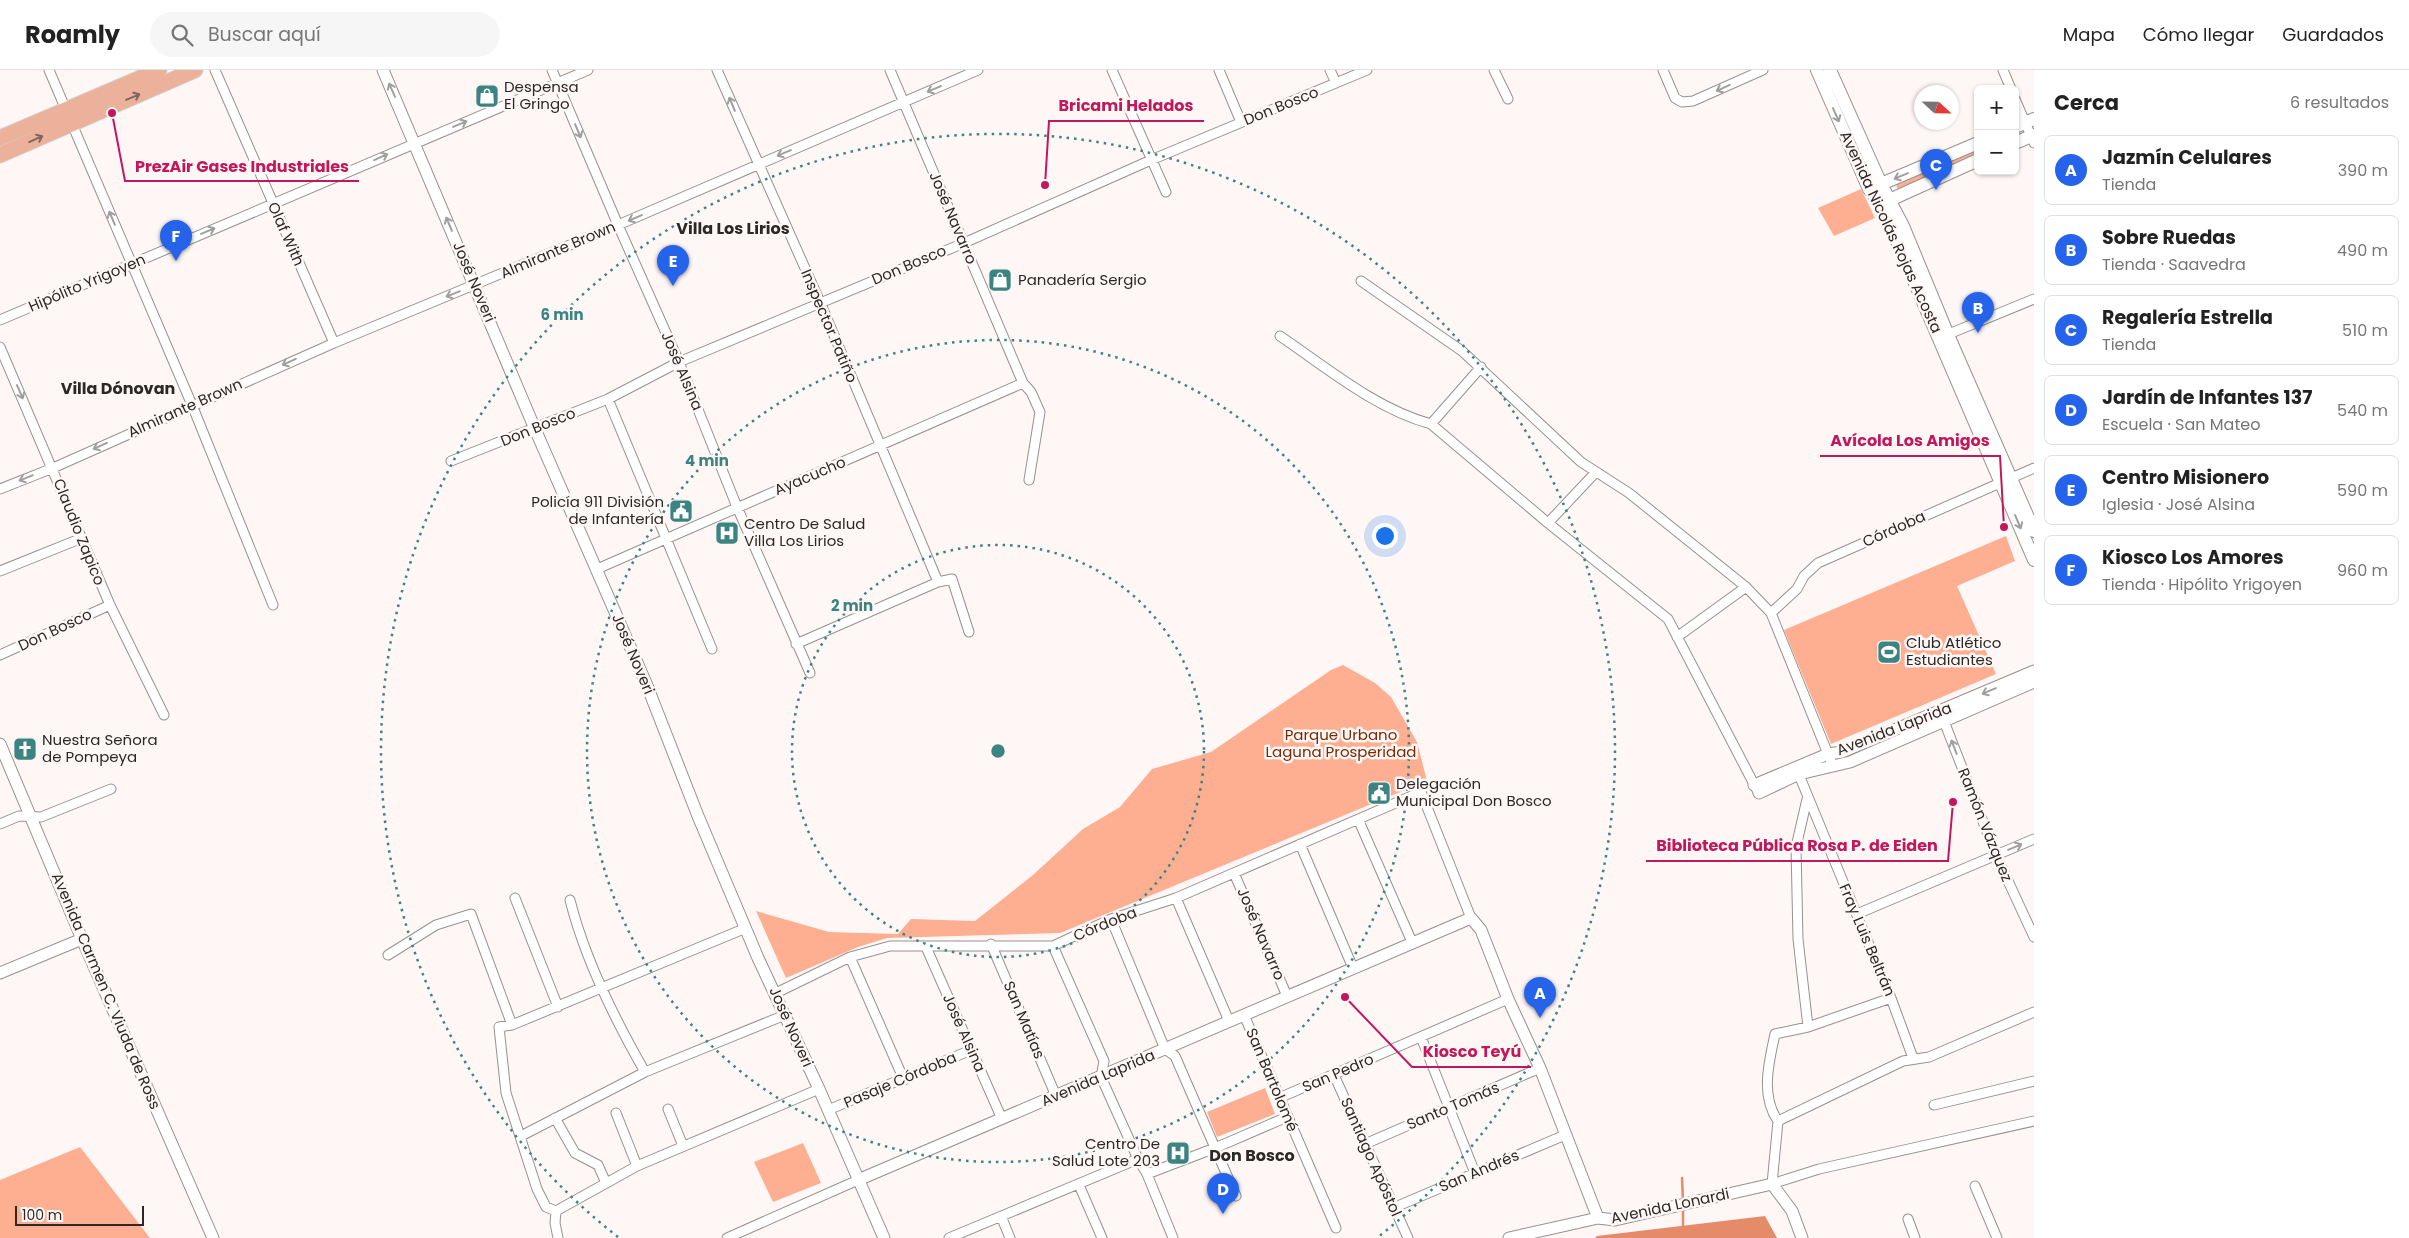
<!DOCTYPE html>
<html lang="es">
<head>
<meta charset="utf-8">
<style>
  :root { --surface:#fff; --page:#f6f6f6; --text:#222; --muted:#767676; --line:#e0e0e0; --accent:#2563eb }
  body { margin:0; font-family:Poppins,sans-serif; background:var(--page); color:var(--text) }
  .controls { position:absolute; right:15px; top:15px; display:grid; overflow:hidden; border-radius:8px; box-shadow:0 1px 4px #0004 }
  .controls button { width:45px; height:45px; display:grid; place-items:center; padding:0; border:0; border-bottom:1px solid var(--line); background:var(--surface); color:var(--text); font:25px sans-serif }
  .compass { position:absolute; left:1914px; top:15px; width:45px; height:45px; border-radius:50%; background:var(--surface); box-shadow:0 1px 4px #0004; rotate:112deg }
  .scale { position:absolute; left:15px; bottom:12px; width:129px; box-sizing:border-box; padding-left:5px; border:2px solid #2b2928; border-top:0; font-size:14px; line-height:18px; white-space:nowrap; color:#2b2928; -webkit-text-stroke:4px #fef7f5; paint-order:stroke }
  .you { position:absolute; left:1384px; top:465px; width:18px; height:18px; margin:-12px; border:4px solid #fff; border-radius:50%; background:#1a73e8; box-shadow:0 0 0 8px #1a73e833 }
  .badge { display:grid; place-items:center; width:32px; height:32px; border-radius:50%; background:var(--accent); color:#fff; font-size:16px; font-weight:700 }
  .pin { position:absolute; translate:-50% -41px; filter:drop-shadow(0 1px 2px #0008) }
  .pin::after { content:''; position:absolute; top:26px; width:18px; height:15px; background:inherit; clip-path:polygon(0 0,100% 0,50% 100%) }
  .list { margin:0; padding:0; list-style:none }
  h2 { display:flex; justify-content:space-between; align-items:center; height:65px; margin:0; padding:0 20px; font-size:21px }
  h2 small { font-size:16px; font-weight:400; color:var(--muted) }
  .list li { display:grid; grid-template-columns:32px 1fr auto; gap:15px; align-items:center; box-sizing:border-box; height:70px; margin:0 10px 10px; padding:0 10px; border:1px solid var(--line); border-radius:8px }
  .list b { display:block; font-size:19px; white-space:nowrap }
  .list p { margin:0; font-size:16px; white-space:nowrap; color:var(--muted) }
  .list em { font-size:16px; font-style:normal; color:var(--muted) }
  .icon { flex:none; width:28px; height:28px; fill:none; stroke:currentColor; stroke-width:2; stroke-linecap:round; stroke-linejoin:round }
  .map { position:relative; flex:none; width:2034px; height:1168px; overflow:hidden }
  header { display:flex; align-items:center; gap:30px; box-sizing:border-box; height:70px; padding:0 25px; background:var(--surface); border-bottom:1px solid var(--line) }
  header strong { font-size:24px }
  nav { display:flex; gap:28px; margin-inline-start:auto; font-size:18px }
  .search { width:350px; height:45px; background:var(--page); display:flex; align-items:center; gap:12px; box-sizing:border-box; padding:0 18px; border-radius:28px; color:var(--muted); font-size:19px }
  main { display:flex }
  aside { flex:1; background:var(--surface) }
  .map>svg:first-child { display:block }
  .green { fill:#feaf92 }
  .water { fill:#e68b69 }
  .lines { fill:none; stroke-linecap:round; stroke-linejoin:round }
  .stream { stroke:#e68b69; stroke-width:2.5 }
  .minor-casing { stroke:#97918f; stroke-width:11 }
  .tertiary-casing { stroke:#97918f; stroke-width:13 }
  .secondary-casing { stroke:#97918f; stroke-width:14 }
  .primary-casing { stroke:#d5d4d4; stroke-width:17 }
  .minor { stroke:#fff; stroke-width:9 }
  .tertiary { stroke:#fff; stroke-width:11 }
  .secondary { stroke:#fff; stroke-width:12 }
  .primary { stroke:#ecb19a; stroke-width:15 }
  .oneway { stroke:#a09f9e }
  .oneway2 { stroke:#82665b }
  .ring { fill:none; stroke:#3c8481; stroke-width:2.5; stroke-dasharray:2.5 5 }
  .labels { text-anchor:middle; stroke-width:5; stroke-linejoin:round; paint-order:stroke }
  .poi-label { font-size:15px; fill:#2b2928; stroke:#fef7f5; text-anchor:start }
  .street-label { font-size:15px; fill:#2b2928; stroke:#fef7f5 }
  .park-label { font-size:15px; fill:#792901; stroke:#fef7f5 }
  .neighbourhood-label { font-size:16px; font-weight:bold; fill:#2b2928; stroke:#fef7f5 }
  .centre { fill:#3c8481; stroke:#fef7f5; stroke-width:2.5 }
  .ring-label { font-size:15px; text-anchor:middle; font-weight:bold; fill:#3c8481; stroke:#fef7f5; stroke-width:5; stroke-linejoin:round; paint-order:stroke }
  .leader { fill:none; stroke:#c2185b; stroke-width:2 }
  .callout-dot { fill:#c2185b; stroke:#fef7f5; stroke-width:2 }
  .callout-label { font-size:16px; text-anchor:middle; font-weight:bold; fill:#c2185b; stroke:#fef7f5; stroke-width:5; stroke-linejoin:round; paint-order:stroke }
</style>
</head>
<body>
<header>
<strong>Roamly</strong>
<div class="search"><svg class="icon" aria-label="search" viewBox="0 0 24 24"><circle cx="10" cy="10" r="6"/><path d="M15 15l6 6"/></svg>Buscar aquí</div>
<nav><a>Mapa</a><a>Cómo llegar</a><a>Guardados</a></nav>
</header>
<main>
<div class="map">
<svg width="2034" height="1168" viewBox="0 0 2034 1168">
  <rect width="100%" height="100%" fill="#fef7f5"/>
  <path class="green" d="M 1978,78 L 1978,86 L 1899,119 L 1897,118 L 1896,113 Z
    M 1861,119 L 1875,148 L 1834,166 L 1818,138 Z
    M 2006,466 L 2015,491 L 1957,516 L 1996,604 L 1831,674 L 1784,560 Z
    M 1343,595 L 1375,613 L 1391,627 L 1417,672 L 1427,711 L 1060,863 L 887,868 L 858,877 L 786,908 L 756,841 L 829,862 L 898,864 L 911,849 L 975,851 L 1033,805 L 1083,759 L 1120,737 L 1152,699 L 1211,682 L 1331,600 Z
    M 1265,1018 L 1275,1044 L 1217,1067 L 1207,1042 Z
    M 803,1073 L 821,1113 L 773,1132 L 754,1092 Z
    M 80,1077 L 150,1168 L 0,1168 L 0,1110 Z"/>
  <path class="water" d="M 1765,1146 L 1777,1168 L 1595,1168 L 1597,1166 Z"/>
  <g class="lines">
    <path class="stream" d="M 1682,1108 L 1683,1131
      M 1683,1137 L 1683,1156"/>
    <g class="minor-casing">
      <path id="minor" d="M 49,0 L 192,335 L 273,535
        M 215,0 L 334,273
        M 552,0 L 618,155 L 679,292 L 737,437 L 810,603
        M 717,0 L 820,232 L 938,512
        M 890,0 L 1023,313 L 1031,322 L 1040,342 L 1029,410
        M 1112,0 L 1166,122
        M 1219,0 L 1241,52
        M 1330,0 L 1336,13
        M 1494,0 L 1508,29
        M 1663,0 L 1675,28 L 1682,32 L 1693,31 L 1763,0
        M 2003,0 L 2011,19
        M 2015,29 L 2034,73
        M 1361,211 L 1462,281 L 1581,392 L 1629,423 L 1746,517 L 1771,543 L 1832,694
        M 0,250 L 588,0
        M 1280,266 C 1327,298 1376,339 1431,354 L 1548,453 L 1668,549 L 1757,720
        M 1944,266 L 2034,229
        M 0,277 L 110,535 L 164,645
        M 608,329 L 712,579
        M 1431,354 L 1481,297
        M 451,391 L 608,329 L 679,292 L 964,173 L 1151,90 L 1367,0
        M 0,419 L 53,398 L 334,273 L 618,155 L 978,0
        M 1548,453 L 1596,402
        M 597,499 L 1023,313
        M 0,501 L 82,468
        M 1771,543 L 1797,519 L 1804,506 L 1818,493 L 2034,398
        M 1677,567 L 1746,517
        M 796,574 L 938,512 L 952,509 L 969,562
        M 0,585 L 110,535
        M 1942,646 L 1996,785 L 2034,867
        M 1797,700 L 1891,928 L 1913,988
        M 1807,729 L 1796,777 L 1798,869 L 1808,957
        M 1358,749 L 1412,872
        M 0,754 L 19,746 L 41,747 L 111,719
        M 1300,774 L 1353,898
        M 1234,803 L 1287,926
        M 515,828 L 558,937
        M 1176,828 L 1229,951
        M 570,830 C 585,890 614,948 645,1002
        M 1857,844 L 2034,769
        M 1111,849 L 1165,979 L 1175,986 L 1236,1126
        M 991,874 L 1056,1026
        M 1053,876 L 1104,991 L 1101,1007 L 1138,1089 L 1147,1104 L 1173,1168
        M 926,877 L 1002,1049
        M 388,885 L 436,855 L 471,844 L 512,955
        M 850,887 L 904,1010
        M 776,923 L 850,887 L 890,876 L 1053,876 L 1111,849 L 1176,828 L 1421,722 L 1471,848
        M 1891,928 L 1808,957 L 1775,964 C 1769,992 1760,1026 1778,1051 L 1772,1114 L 1819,1099 L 2034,1051
        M 1244,945 L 1336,1158
        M 1421,967 L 1475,1103
        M 1334,1005 L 1408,1168
        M 1279,1028 L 1508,929
        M 1934,1035 L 2034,1011
        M 668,1039 L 683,1076
        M 828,1040 L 971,980
        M 616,1043 L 637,1096
        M 555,1048 L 575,1083 L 598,1095 L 606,1113
        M 1778,1051 L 1903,991 L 1929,987 L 2034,942
        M 521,1066 L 645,1002 L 785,945
        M 1365,1074 L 1540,998
        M 1147,1104 L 1215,1078 L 1287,1047
        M 1079,1115 L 1102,1168
        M 1975,1116 L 1997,1168
        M 1393,1138 L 1565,1065
        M 556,1141 L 637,1096 L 819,1019
        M 1001,1146 L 1010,1168
        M 1908,1149 L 1915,1168
        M 558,1168 L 555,1153 L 556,1141 L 546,1137 L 537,1119 L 506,1023 L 499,957 L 512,955 L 746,858
        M 727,1168 L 858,1110
        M 949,1168 L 1138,1089"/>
    </g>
    <g class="tertiary-casing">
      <path id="tertiary" d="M 383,0 L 535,359 L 646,613 L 698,746 L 758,888 L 819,1019 L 884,1168
        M 0,674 L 82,869 L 213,1168
        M 1754,715 L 1828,684 L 1842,682 L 2034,601
        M 1759,723 L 1799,704 L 1850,692 L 2034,612
        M 0,903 L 82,869
        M 858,1110 L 1471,848 L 1481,860 L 1508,929 L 1540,998 L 1598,1148
        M 1509,1168 L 1598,1148 L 1615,1150 L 1772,1114 L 1792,1141 L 1802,1168"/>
    </g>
    <g class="secondary-casing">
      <path id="secondary" d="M 1817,0 L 1869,119 L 1881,134 L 2034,490
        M 1830,0 L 1881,114 L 1903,156 L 1948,265 L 2034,461
        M 2015,57 L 2034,49
        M 2015,73 L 2034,65
        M 1874,117 L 1978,73
        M 1883,133 L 1978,90"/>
    </g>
    <g class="primary-casing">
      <path id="primary" d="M 0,68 L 159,0
        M 0,85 L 195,0"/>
    </g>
    <use href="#minor" class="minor"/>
    <use href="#tertiary" class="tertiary"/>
    <use href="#secondary" class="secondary"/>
    <use href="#primary" class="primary"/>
  </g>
  <defs><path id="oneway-shaft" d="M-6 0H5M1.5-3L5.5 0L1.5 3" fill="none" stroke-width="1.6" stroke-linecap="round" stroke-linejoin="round" transform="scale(1.25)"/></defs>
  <g class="oneway">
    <use href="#oneway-shaft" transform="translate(1723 18) rotate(156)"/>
    <use href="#oneway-shaft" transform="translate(934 19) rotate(157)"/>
    <use href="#oneway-shaft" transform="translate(392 20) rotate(-114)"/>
    <use href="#oneway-shaft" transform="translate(732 34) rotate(-113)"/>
    <use href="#oneway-shaft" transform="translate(1836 45) rotate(66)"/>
    <use href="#oneway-shaft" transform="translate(460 54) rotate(-23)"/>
    <use href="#oneway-shaft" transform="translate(578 61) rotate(67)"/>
    <use href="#oneway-shaft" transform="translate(784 83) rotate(157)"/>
    <use href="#oneway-shaft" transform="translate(381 87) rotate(-24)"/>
    <use href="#oneway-shaft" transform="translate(1901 106) rotate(157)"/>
    <use href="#oneway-shaft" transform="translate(112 148) rotate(-113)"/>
    <use href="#oneway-shaft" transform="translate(635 148) rotate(157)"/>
    <use href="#oneway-shaft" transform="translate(449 154) rotate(-113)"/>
    <use href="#oneway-shaft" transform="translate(208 161) rotate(-23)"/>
    <use href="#oneway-shaft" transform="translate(453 224) rotate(158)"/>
    <use href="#oneway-shaft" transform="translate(289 292) rotate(156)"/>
    <use href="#oneway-shaft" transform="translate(20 322) rotate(66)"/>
    <use href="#oneway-shaft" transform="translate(100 376) rotate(156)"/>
    <use href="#oneway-shaft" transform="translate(26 408) rotate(158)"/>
    <use href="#oneway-shaft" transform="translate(2018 452) rotate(67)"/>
    <use href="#oneway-shaft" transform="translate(1989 621) rotate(157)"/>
    <use href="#oneway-shaft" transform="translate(1954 677) rotate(-111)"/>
    <use href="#oneway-shaft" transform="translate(2015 777) rotate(-23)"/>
  </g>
  <g class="oneway2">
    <use href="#oneway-shaft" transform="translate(133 27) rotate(-23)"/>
    <use href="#oneway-shaft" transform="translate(36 69) rotate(-24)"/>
  </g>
  <g class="ring">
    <circle cx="998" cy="681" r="206"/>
    <circle cx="998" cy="681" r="411"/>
    <path d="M618 1167A617 617 0 1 1 1378 1167"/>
  </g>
  <defs>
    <g id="shop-square" transform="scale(1.25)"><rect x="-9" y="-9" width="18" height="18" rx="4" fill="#3c8481" stroke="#fef7f5"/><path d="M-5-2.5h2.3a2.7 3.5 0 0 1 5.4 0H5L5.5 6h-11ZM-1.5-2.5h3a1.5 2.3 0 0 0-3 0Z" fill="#fff"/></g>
    <g id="civic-square" transform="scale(1.25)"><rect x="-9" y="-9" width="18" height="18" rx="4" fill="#3c8481" stroke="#fef7f5"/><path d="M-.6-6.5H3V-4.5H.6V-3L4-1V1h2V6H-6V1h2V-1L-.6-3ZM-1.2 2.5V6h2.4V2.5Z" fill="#fff"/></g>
    <g id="hospital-square" transform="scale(1.25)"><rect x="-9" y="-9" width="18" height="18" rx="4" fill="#3c8481" stroke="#fef7f5"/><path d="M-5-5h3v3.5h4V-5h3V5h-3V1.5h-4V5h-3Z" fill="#fff"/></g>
    <g id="stadium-square" transform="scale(1.25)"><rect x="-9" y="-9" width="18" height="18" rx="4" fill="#3c8481" stroke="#fef7f5"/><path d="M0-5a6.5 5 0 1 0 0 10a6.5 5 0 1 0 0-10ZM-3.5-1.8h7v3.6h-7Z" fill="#fff"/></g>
    <g id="church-square" transform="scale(1.25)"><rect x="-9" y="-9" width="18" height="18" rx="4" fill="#3c8481" stroke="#fef7f5"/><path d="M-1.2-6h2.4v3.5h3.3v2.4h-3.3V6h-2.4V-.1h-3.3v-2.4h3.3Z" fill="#fff"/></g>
  </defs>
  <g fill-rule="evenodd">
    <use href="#shop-square" x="487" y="26"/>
    <use href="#shop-square" x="1000" y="210"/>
    <use href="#civic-square" x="681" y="441"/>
    <use href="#hospital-square" x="727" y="463"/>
    <use href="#stadium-square" x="1889" y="582"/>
    <use href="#church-square" x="25" y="679"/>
    <use href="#civic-square" x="1379" y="723"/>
    <use href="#hospital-square" x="1178" y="1083"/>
  </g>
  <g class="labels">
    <g class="poi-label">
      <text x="504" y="22">Despensa<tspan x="504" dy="17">El Gringo</tspan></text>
      <text x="1018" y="215">Panadería Sergio</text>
      <text x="664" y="437" text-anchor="end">Policía 911 División<tspan x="664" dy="17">de Infantería</tspan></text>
      <text x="744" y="459">Centro De Salud<tspan x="744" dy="17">Villa Los Lirios</tspan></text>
      <text x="1906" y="578">Club Atlético<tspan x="1906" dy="17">Estudiantes</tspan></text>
      <text x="42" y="675">Nuestra Señora<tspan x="42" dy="17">de Pompeya</tspan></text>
      <text x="1396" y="719">Delegación<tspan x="1396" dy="17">Municipal Don Bosco</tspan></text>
      <text x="1160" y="1079" text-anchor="end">Centro De<tspan x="1160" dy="17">Salud Lote 203</tspan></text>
    </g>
    <g class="street-label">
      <text transform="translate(1281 36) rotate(-22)" y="5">Don Bosco</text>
      <text transform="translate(953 148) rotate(67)" y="5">José Navarro</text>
      <text transform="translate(1891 162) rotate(65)" y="5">Avenida Nicolás Rojas Acosta</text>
      <text transform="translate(286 164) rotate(66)" y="5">Olaf With</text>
      <text transform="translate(558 180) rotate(-23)" y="5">Almirante Brown</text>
      <text transform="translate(909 195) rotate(-23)" y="5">Don Bosco</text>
      <text transform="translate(474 212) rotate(67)" y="5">José Noveri</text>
      <text transform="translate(87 213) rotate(-23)" y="5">Hipólito Yrigoyen</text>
      <text transform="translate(829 256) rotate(67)" y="5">Inspector Patiño</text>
      <text transform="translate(682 301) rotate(67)" y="5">José Alsina</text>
      <text transform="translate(185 338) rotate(-24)" y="5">Almirante Brown</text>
      <text transform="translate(538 357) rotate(-22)" y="5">Don Bosco</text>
      <text transform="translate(810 406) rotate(-23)" y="5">Ayacucho</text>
      <text transform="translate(1894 459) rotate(-24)" y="5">Córdoba</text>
      <text transform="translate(79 462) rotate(68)" y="5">Claudio Zapico</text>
      <text transform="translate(55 560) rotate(-25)" y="5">Don Bosco</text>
      <text transform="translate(633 584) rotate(67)" y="5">José Noveri</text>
      <text transform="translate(1894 659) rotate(-21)" y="5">Avenida Laprida</text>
      <text transform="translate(1985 755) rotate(68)" y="5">Ramón Vázquez</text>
      <text transform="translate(1105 854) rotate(-22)" y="5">Córdoba</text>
      <text transform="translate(1261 864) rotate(67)" y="5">José Navarro</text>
      <text transform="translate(1867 870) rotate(67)" y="5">Fray Luis Beltrán</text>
      <text transform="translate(106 921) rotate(67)" y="5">Avenida Carmen C. Viuda de Ross</text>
      <text transform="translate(1024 950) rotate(67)" y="5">San Matías</text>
      <text transform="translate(791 957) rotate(66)" y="5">José Noveri</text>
      <text transform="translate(964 963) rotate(66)" y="5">José Alsina</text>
      <text transform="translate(1338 1003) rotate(-23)" y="5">San Pedro</text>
      <text transform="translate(1098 1008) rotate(-23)" y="5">Avenida Laprida</text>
      <text transform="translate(900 1010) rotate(-23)" y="5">Pasaje Córdoba</text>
      <text transform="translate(1272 1010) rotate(67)" y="5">San Bartolomé</text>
      <text transform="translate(1453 1036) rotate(-23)" y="5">Santo Tomás</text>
      <text transform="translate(1371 1087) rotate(66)" y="5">Santiago Apóstol</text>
      <text transform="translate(1479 1101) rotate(-23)" y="5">San Andrés</text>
      <text transform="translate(1670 1136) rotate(-12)" y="5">Avenida Lonardi</text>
    </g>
    <g class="park-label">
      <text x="1341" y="670">Parque Urbano<tspan x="1341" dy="17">Laguna Prosperidad</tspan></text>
    </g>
    <g class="neighbourhood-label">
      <text x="733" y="164">Villa Los Lirios</text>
      <text x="118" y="324">Villa Dónovan</text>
      <text x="1252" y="1091">Don Bosco</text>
    </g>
  </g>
  <circle cx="998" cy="681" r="8" class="centre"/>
  <g class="ring-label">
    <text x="562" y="250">6 min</text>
    <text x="707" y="396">4 min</text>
    <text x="852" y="541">2 min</text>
  </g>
  <path class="leader" d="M1045 115L1049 51H1204M112 43L125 111H359M2004 457L2000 386H1820M1953 732L1948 791H1646M1345 927L1412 997H1531"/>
  <g class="callout-dot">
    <circle cx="1045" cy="115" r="5"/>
    <circle cx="112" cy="43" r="5"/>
    <circle cx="2004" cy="457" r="5"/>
    <circle cx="1953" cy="732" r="5"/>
    <circle cx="1345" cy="927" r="5"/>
  </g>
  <g class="callout-label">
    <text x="1126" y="41">Bricami Helados</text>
    <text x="242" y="102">PrezAir Gases Industriales</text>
    <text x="1910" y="376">Avícola Los Amigos</text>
    <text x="1797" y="781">Biblioteca Pública Rosa P. de Eiden</text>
    <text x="1472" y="987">Kiosco Teyú</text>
  </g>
</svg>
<div class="controls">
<button>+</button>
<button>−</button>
</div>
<svg class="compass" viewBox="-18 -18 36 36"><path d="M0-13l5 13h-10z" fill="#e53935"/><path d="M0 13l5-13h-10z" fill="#767676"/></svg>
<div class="scale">100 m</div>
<div class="you"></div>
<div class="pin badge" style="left:1540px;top:948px">A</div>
<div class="pin badge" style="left:1978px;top:263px">B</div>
<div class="pin badge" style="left:1936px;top:120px">C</div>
<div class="pin badge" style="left:1223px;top:1144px">D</div>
<div class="pin badge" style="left:673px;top:216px">E</div>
<div class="pin badge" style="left:176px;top:191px">F</div>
</div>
<aside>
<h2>Cerca<small>6 resultados</small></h2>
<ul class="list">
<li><span class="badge">A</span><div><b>Jazmín Celulares</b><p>Tienda</p></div><em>390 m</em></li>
<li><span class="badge">B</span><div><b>Sobre Ruedas</b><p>Tienda · Saavedra</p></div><em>490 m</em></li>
<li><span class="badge">C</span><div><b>Regalería Estrella</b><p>Tienda</p></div><em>510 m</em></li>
<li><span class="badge">D</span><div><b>Jardín de Infantes 137</b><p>Escuela · San Mateo</p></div><em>540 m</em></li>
<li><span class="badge">E</span><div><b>Centro Misionero</b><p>Iglesia · José Alsina</p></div><em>590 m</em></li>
<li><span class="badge">F</span><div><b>Kiosco Los Amores</b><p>Tienda · Hipólito Yrigoyen</p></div><em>960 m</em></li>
</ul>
</aside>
</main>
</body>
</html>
